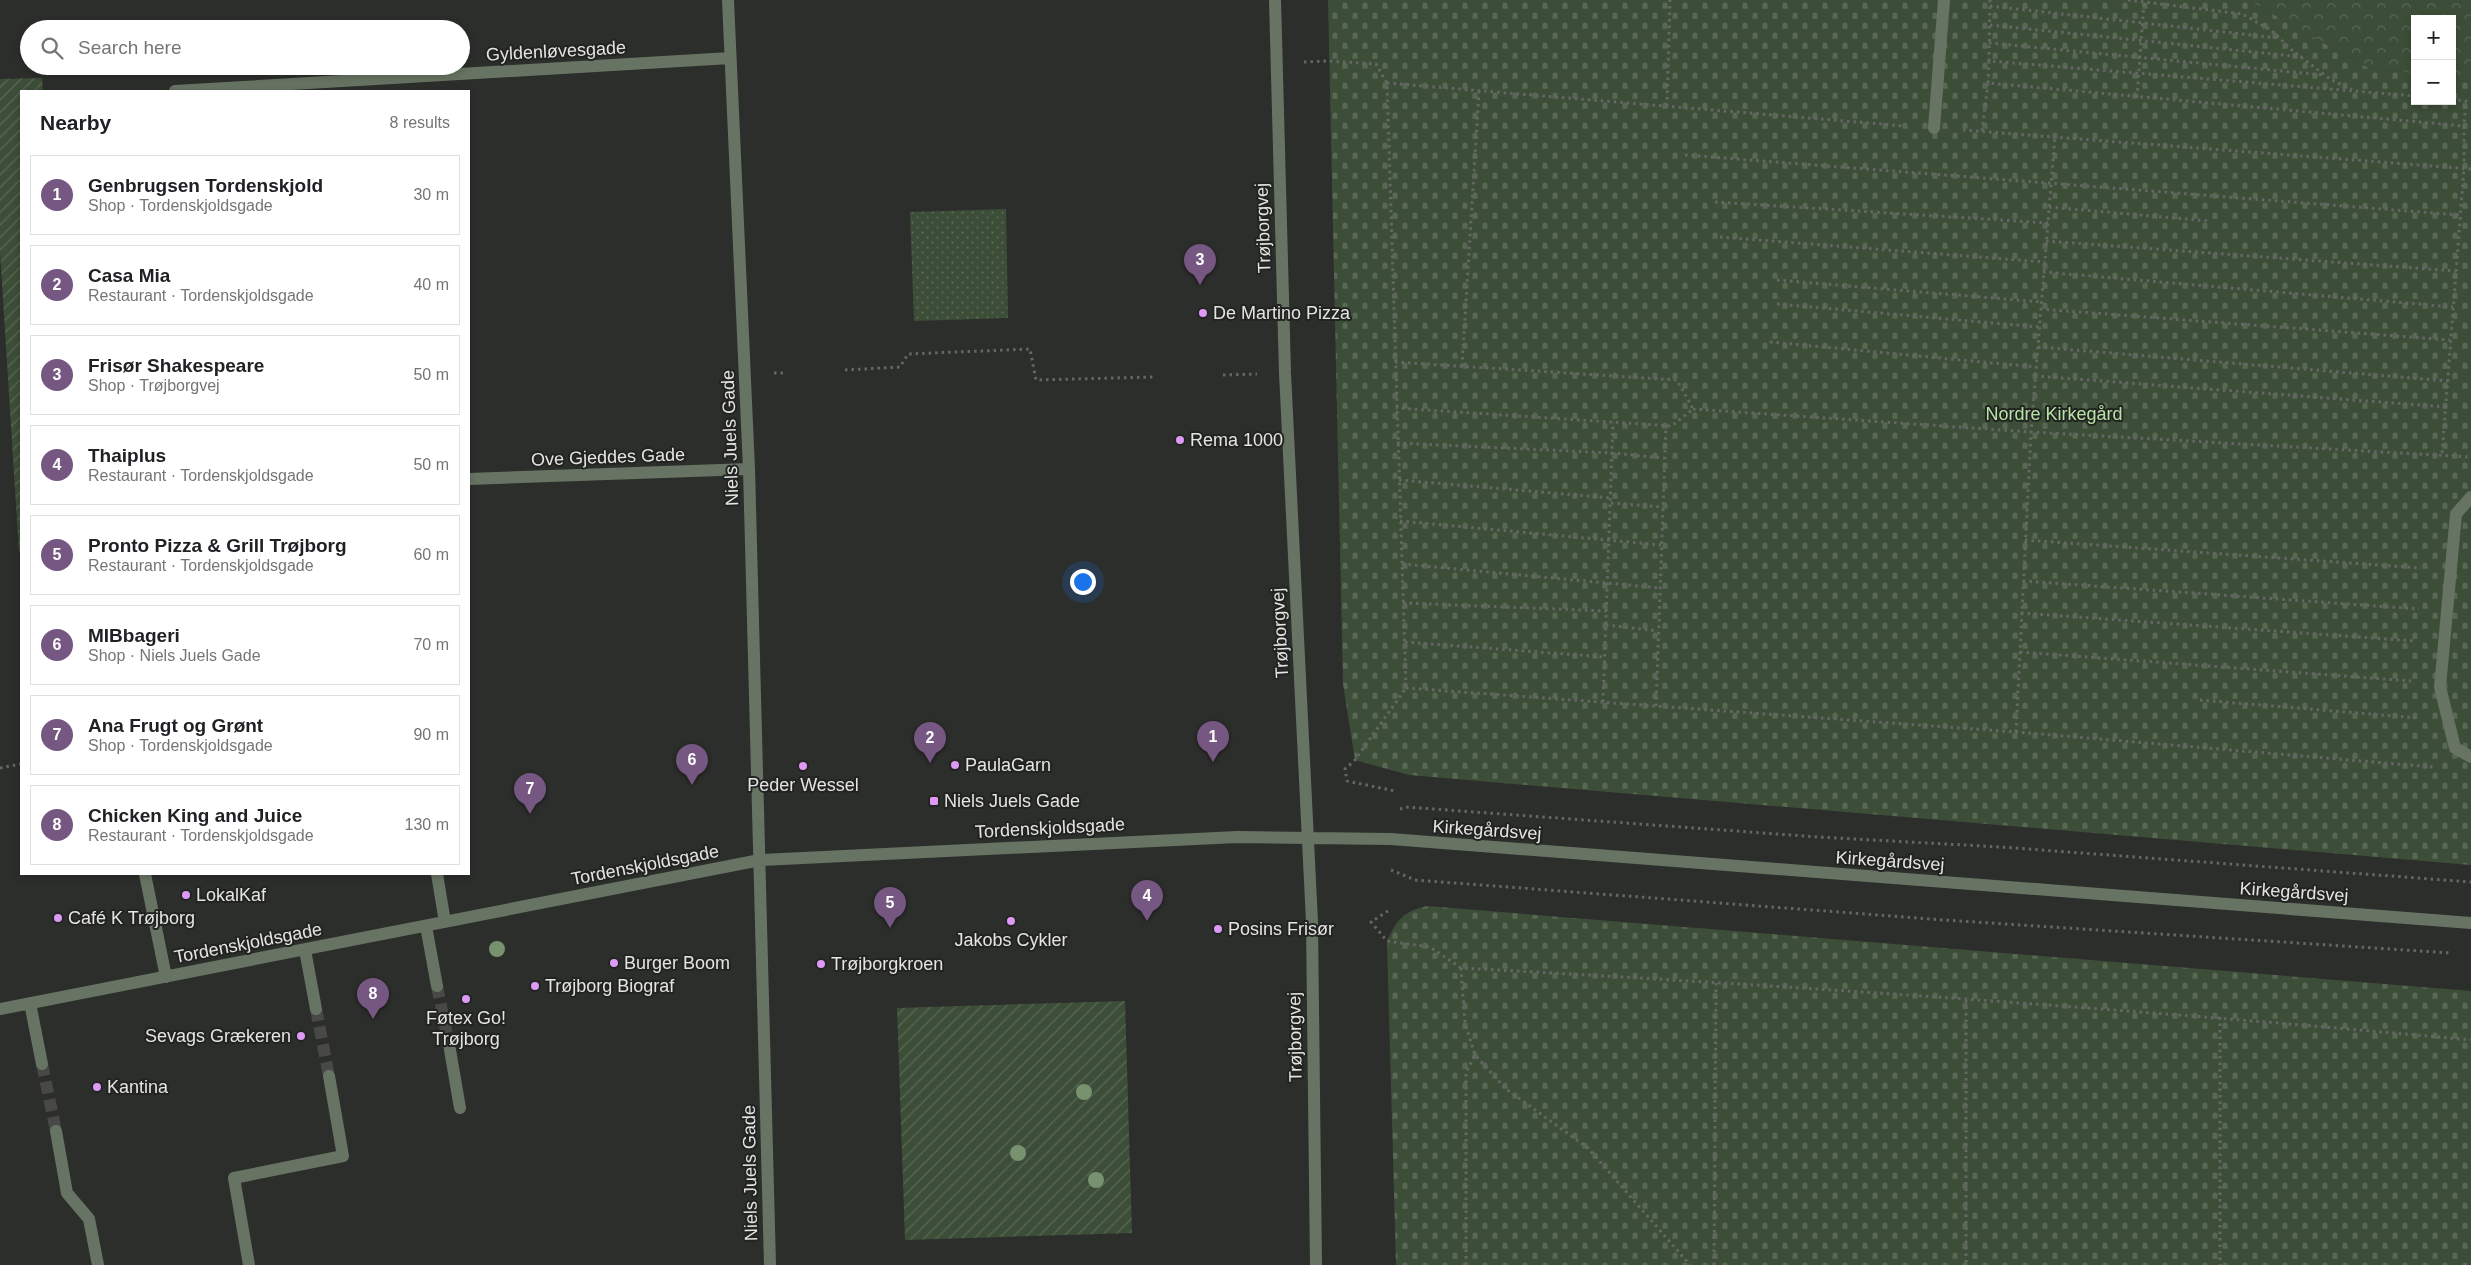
<!DOCTYPE html>
<html lang="en">
<head>
<meta charset="utf-8">
<style>
  :root { --surface:#fff; --page:#f6f6f6; --text:#202124; --muted:#757577; --line:#e0e0e0; --accent:#755782 }
  body { margin:0; font-family:Helvetica,sans-serif; background:var(--page); color:var(--text) }
  .controls { position:absolute; right:15px; top:15px; display:grid; overflow:hidden; border-radius:0px; box-shadow:0 2px 8px #0003 }
  .controls button { width:45px; height:45px; display:grid; place-items:center; padding:0; border:0; border-bottom:1px solid var(--line); background:var(--surface); color:var(--text); font:25px sans-serif }
  .you { position:absolute; left:1082px; top:581px; width:18px; height:18px; margin:-12px; border:4px solid #fff; border-radius:50%; background:#1a73e8; box-shadow:0 0 0 8px #1a73e833 }
  .badge { display:grid; place-items:center; width:32px; height:32px; border-radius:50%; background:var(--accent); color:#fff; font-size:16px; font-weight:700 }
  .pin { position:absolute; translate:-50% -41px; filter:drop-shadow(0 1px 2px #0008) }
  .pin::after { content:''; position:absolute; top:26px; width:18px; height:15px; background:inherit; clip-path:polygon(0 0,100% 0,50% 100%) }
  .list { margin:0; padding:0; list-style:none }
  h2 { display:flex; justify-content:space-between; align-items:center; height:65px; margin:0; padding:0 20px; font-size:21px }
  h2 small { font-size:16px; font-weight:400; color:var(--muted) }
  .list li { display:grid; grid-template-columns:32px 1fr auto; gap:15px; align-items:center; box-sizing:border-box; height:80px; margin:0 10px 10px; padding:0 10px; border:1px solid var(--line); border-radius:0px }
  .list b { display:block; font-size:19px; white-space:nowrap }
  .list p { margin:0; font-size:16px; white-space:nowrap; color:var(--muted) }
  .list em { font-size:16px; font-style:normal; color:var(--muted) }
  .icon { flex:none; width:28px; height:28px; fill:none; stroke:currentColor; stroke-width:2; stroke-linecap:round; stroke-linejoin:round }
  .map { position:relative; flex:none; width:2471px; height:1265px; overflow:hidden }
  .search { position:absolute; background:var(--surface); box-shadow:0 2px 8px #0003; left:20px; top:20px; width:450px; height:55px; display:flex; align-items:center; gap:12px; box-sizing:border-box; padding:0 18px; border-radius:28px; color:var(--muted); font-size:19px }
  .panel { position:absolute; background:var(--surface); box-shadow:0 2px 8px #0003; left:20px; top:90px; width:450px; height:785px; border-radius:0px }
  .map>svg:first-child { display:block }
  .grass { fill:url(#grass-dots) }
  .forest { fill:url(#forest-crowns) }
  .cemetery { fill:url(#cemetery-stones) }
  .garden { fill:url(#garden-furrows) }
  .lines { fill:none; stroke-linecap:round; stroke-linejoin:round }
  .minor-tunnel { stroke:#484947; stroke-width:12; stroke-dasharray:12 6; stroke-linecap:butt }
  .path { stroke:#656764; stroke-width:3; stroke-dasharray:2.5 4; stroke-linecap:butt }
  .minor { stroke:#687463; stroke-width:12 }
  .tree { fill:#78926f }
  .poi-dot { fill:#dd99f4; stroke:#222422; stroke-width:2 }
  .labels { text-anchor:middle; stroke-width:4; stroke-linejoin:round; paint-order:stroke }
  .street-label { font-size:18px; fill:#e4e5e3; stroke:#222422 }
  .poi-label { font-size:18px; fill:#e4e5e3; stroke:#222422; text-anchor:start }
  .park-label { font-size:18px; fill:#b7e4a6; stroke:#222422 }
</style>
</head>
<body>
<div class="map">
<svg width="2471" height="1265" viewBox="0 0 2471 1265">
  <defs>
    <pattern id="grass-dots" width="8" height="8" patternUnits="userSpaceOnUse" patternTransform="scale(1.25)"><rect width="8" height="8" fill="#3d4e38"/><path d="M2 2h.1M6 6h.1" fill="none" stroke="#596755" stroke-width="1.8" stroke-linecap="round"/></pattern>
    <pattern id="forest-crowns" width="20" height="18" patternUnits="userSpaceOnUse" patternTransform="scale(1.25)"><rect width="20" height="18" fill="#3d4e38"/><path d="M2 6a3 3 0 1 1 6 0M12 15a3 3 0 1 1 6 0" fill="none" stroke="#596755"/></pattern>
    <pattern id="cemetery-stones" width="16" height="16" patternUnits="userSpaceOnUse" patternTransform="scale(1.25)"><rect width="16" height="16" fill="#3d4e38"/><path d="M2 7V4a2 2 0 0 1 4 0v3zM10 15v-3a2 2 0 0 1 4 0v3z" fill="#596755"/></pattern>
    <pattern id="garden-furrows" width="10" height="10" patternUnits="userSpaceOnUse" patternTransform="scale(1.25)"><rect width="10" height="10" fill="#3d4e38"/><path d="M-1 1l2-2M0 10L10 0M9 11l2-2" fill="none" stroke="#596755"/></pattern>
  </defs>
  <rect width="100%" height="100%" fill="#2c2e2b"/>
  <path class="grass" d="M 1006,209 L 1008,318 L 914,321 L 910,212 Z"/>
  <path class="forest" d="M 2248,0 L 2471,0 L 2471,82 L 2452,79 L 2452,19 L 2415,19 L 2415,74 L 2364,66 Z"/>
  <path class="cemetery" d="M 1328,0 L 2248,0 L 2364,66 L 2415,74 L 2415,101 L 2452,101 L 2452,79 L 2471,82 L 2471,865 L 1409,775 L 1355,760 L 1343,684 Z
    M 1427,906 L 2471,991 L 2471,1265 L 1396,1265 L 1387,941 C 1398,919 1402,912 1427,906 Z"/>
  <path class="garden" d="M 42,78 L 43,91 L 21,91 L 21,552 L 19,552 L 0,252 L 0,79 Z
    M 1125,1001 L 1132,1233 L 905,1240 L 897,1008 Z"/>
  <g class="lines">
    <path class="minor-tunnel" d="M 437,986 L 450,1050
      M 316,1009 L 329,1076
      M 42,1064 L 56,1131"/>
    <path class="path" d="M 2128,0 L 2242,14 L 2271,30 L 2293,51 L 2330,79 L 2352,90
      M 1990,6 L 2278,38
      M 1990,25 L 2302,57
      M 1989,43 L 2324,75
      M 1989,61 L 1990,0
      M 1304,62 L 1328,61 L 1376,64 L 1387,83 L 1406,688 L 1355,760 L 1345,769 L 1347,781 L 1395,791
      M 1387,83 L 1905,126
      M 1988,83 L 1989,61 L 2415,96
      M 2137,97 L 2144,2
      M 2452,99 L 2466,101 L 2464,126
      M 1667,106 L 1670,0
      M 1963,130 L 2471,169
      M 1982,131 L 1988,83 L 2464,126 L 2464,168 L 2442,455
      M 1685,155 L 2460,215
      M 1715,202 L 2048,223
      M 2049,207 L 2209,221
      M 1720,237 L 2045,262
      M 2046,241 L 2456,271
      M 2043,272 L 2453,307
      M 1777,280 L 2041,302
      M 1777,304 L 2039,327
      M 2040,309 L 2450,340
      M 1770,342 L 2036,367
      M 2038,347 L 2448,381
      M 1395,362 L 1677,380 L 1693,409 L 1672,426 L 1396,408
      M 1462,366 L 1479,91
      M 845,370 L 900,367 L 908,354 L 1030,349 L 1036,380 L 1153,377
      M 774,373 L 784,373
      M 1223,375 L 1257,374
      M 2035,376 L 2446,407
      M 1693,409 L 2031,432 L 2471,457
      M 1397,443 L 1612,453 L 1664,458
      M 1399,480 L 1611,498
      M 1611,503 L 1663,507
      M 1400,521 L 1661,545
      M 2025,540 L 2421,568
      M 1402,564 L 1660,588
      M 2023,581 L 2419,609
      M 1403,603 L 1607,611
      M 2021,613 L 2415,641
      M 1606,625 L 1658,631
      M 1405,642 L 1605,657
      M 2020,652 L 2411,681
      M 1406,688 L 2016,732 L 2433,767
      M 2200,700 L 2418,718
      M 1603,702 L 1613,422
      M 1656,706 L 1666,425
      M 2016,732 L 2031,432 L 2055,136
      M 0,768 L 21,764
      M 1400,809 L 1406,807 L 1818,837 L 2001,847 L 2471,882
      M 1391,870 L 1415,880 L 1944,920 L 2451,953
      M 1388,911 L 1371,922 L 1387,941 L 1430,947 L 1461,968 C 1798,986 2135,1009 2471,1040
      M 1461,968 L 1465,1023 L 1475,1055 L 1506,1089 L 1588,1148 L 1690,1265
      M 1966,1000 L 1966,1265
      M 2220,1017 L 2220,1265
      M 1466,1265 L 1466,1072 L 1475,1055
      M 1714,1265 L 1716,982"/>
    <path class="minor" d="M 728,0 L 749,469 L 770,1265
      M 1275,0 L 1285,373 L 1312,922 L 1316,1265
      M 175,91 L 730,58
      M 1934,128 L 1944,0
      M 469,479 L 749,469
      M 2471,497 L 2456,514 L 2440,687 L 2455,748 L 2471,757
      M 145,874 L 166,977
      M 437,874 L 445,922
      M 426,926 L 437,986
      M 305,950 L 316,1009
      M 30,1003 L 42,1064
      M 0,1009 L 760,860 L 1237,837 L 1391,839 L 2471,923
      M 450,1050 L 460,1108
      M 56,1131 L 67,1193 L 89,1219 L 98,1265
      M 249,1265 L 234,1178 L 343,1156 L 329,1076"/>
  </g>
  <g class="tree">
    <circle cx="497" cy="949" r="8"/>
    <circle cx="1084" cy="1092" r="8"/>
    <circle cx="1018" cy="1153" r="8"/>
    <circle cx="1096" cy="1180" r="8"/>
  </g>
  <g class="poi-dot">
    <circle cx="1203" cy="313" r="5"/>
    <circle cx="1180" cy="440" r="5"/>
    <circle cx="955" cy="765" r="5"/>
    <circle cx="803" cy="766" r="5"/>
    <rect x="929" y="796" width="10" height="10" rx="2.5"/>
    <circle cx="186" cy="895" r="5"/>
    <circle cx="58" cy="918" r="5"/>
    <circle cx="1011" cy="921" r="5"/>
    <circle cx="1218" cy="929" r="5"/>
    <circle cx="614" cy="963" r="5"/>
    <circle cx="821" cy="964" r="5"/>
    <circle cx="535" cy="986" r="5"/>
    <circle cx="466" cy="999" r="5"/>
    <circle cx="301" cy="1036" r="5"/>
    <circle cx="97" cy="1087" r="5"/>
  </g>
  <g class="labels">
    <g class="street-label">
      <text transform="translate(556 51) rotate(-3)" y="6">Gyldenløvesgade</text>
      <text transform="translate(1263 228) rotate(-92)" y="6">Trøjborgvej</text>
      <text transform="translate(730 438) rotate(-92)" y="6">Niels Juels Gade</text>
      <text transform="translate(608 457) rotate(-2)" y="6">Ove Gjeddes Gade</text>
      <text transform="translate(1280 633) rotate(-93)" y="6">Trøjborgvej</text>
      <text transform="translate(1050 828) rotate(-3)" y="6">Tordenskjoldsgade</text>
      <text transform="translate(1487 830) rotate(4)" y="6">Kirkegårdsvej</text>
      <text transform="translate(1890 861) rotate(4)" y="6">Kirkegårdsvej</text>
      <text transform="translate(645 865) rotate(-11)" y="6">Tordenskjoldsgade</text>
      <text transform="translate(2294 892) rotate(4)" y="6">Kirkegårdsvej</text>
      <text transform="translate(248 943) rotate(-11)" y="6">Tordenskjoldsgade</text>
      <text transform="translate(1295 1037) rotate(-91)" y="6">Trøjborgvej</text>
      <text transform="translate(750 1173) rotate(-91)" y="6">Niels Juels Gade</text>
    </g>
    <g class="poi-label">
      <text x="1213" y="319">De Martino Pizza</text>
      <text x="1190" y="446">Rema 1000</text>
      <text x="965" y="771">PaulaGarn</text>
      <text x="803" y="791" text-anchor="middle">Peder Wessel</text>
      <text x="944" y="807">Niels Juels Gade</text>
      <text x="196" y="901">LokalKaf</text>
      <text x="68" y="924">Café K Trøjborg</text>
      <text x="1228" y="935">Posins Frisør</text>
      <text x="1011" y="946" text-anchor="middle">Jakobs Cykler</text>
      <text x="624" y="969">Burger Boom</text>
      <text x="831" y="970">Trøjborgkroen</text>
      <text x="545" y="992">Trøjborg Biograf</text>
      <text x="466" y="1024" text-anchor="middle">Føtex Go!<tspan x="466" dy="21">Trøjborg</tspan></text>
      <text x="291" y="1042" text-anchor="end">Sevags Grækeren</text>
      <text x="107" y="1093">Kantina</text>
    </g>
    <g class="park-label">
      <text x="2054" y="420">Nordre Kirkegård</text>
    </g>
  </g>
</svg>
<div class="controls">
<button>+</button>
<button>−</button>
</div>
<div class="you"></div>
<div class="pin badge" style="left:1213px;top:762px">1</div>
<div class="pin badge" style="left:930px;top:763px">2</div>
<div class="pin badge" style="left:1200px;top:285px">3</div>
<div class="pin badge" style="left:1147px;top:921px">4</div>
<div class="pin badge" style="left:890px;top:928px">5</div>
<div class="pin badge" style="left:692px;top:785px">6</div>
<div class="pin badge" style="left:530px;top:814px">7</div>
<div class="pin badge" style="left:373px;top:1019px">8</div>
<div class="search"><svg class="icon" aria-label="search" viewBox="0 0 24 24"><circle cx="10" cy="10" r="6"/><path d="M15 15l6 6"/></svg>Search here</div>
<section class="panel">
<h2>Nearby<small>8 results</small></h2>
<ul class="list">
<li><span class="badge">1</span><div><b>Genbrugsen Tordenskjold</b><p>Shop · Tordenskjoldsgade</p></div><em>30 m</em></li>
<li><span class="badge">2</span><div><b>Casa Mia</b><p>Restaurant · Tordenskjoldsgade</p></div><em>40 m</em></li>
<li><span class="badge">3</span><div><b>Frisør Shakespeare</b><p>Shop · Trøjborgvej</p></div><em>50 m</em></li>
<li><span class="badge">4</span><div><b>Thaiplus</b><p>Restaurant · Tordenskjoldsgade</p></div><em>50 m</em></li>
<li><span class="badge">5</span><div><b>Pronto Pizza &amp; Grill Trøjborg</b><p>Restaurant · Tordenskjoldsgade</p></div><em>60 m</em></li>
<li><span class="badge">6</span><div><b>MIBbageri</b><p>Shop · Niels Juels Gade</p></div><em>70 m</em></li>
<li><span class="badge">7</span><div><b>Ana Frugt og Grønt</b><p>Shop · Tordenskjoldsgade</p></div><em>90 m</em></li>
<li><span class="badge">8</span><div><b>Chicken King and Juice</b><p>Restaurant · Tordenskjoldsgade</p></div><em>130 m</em></li>
</ul>
</section>
</div>
</body>
</html>
